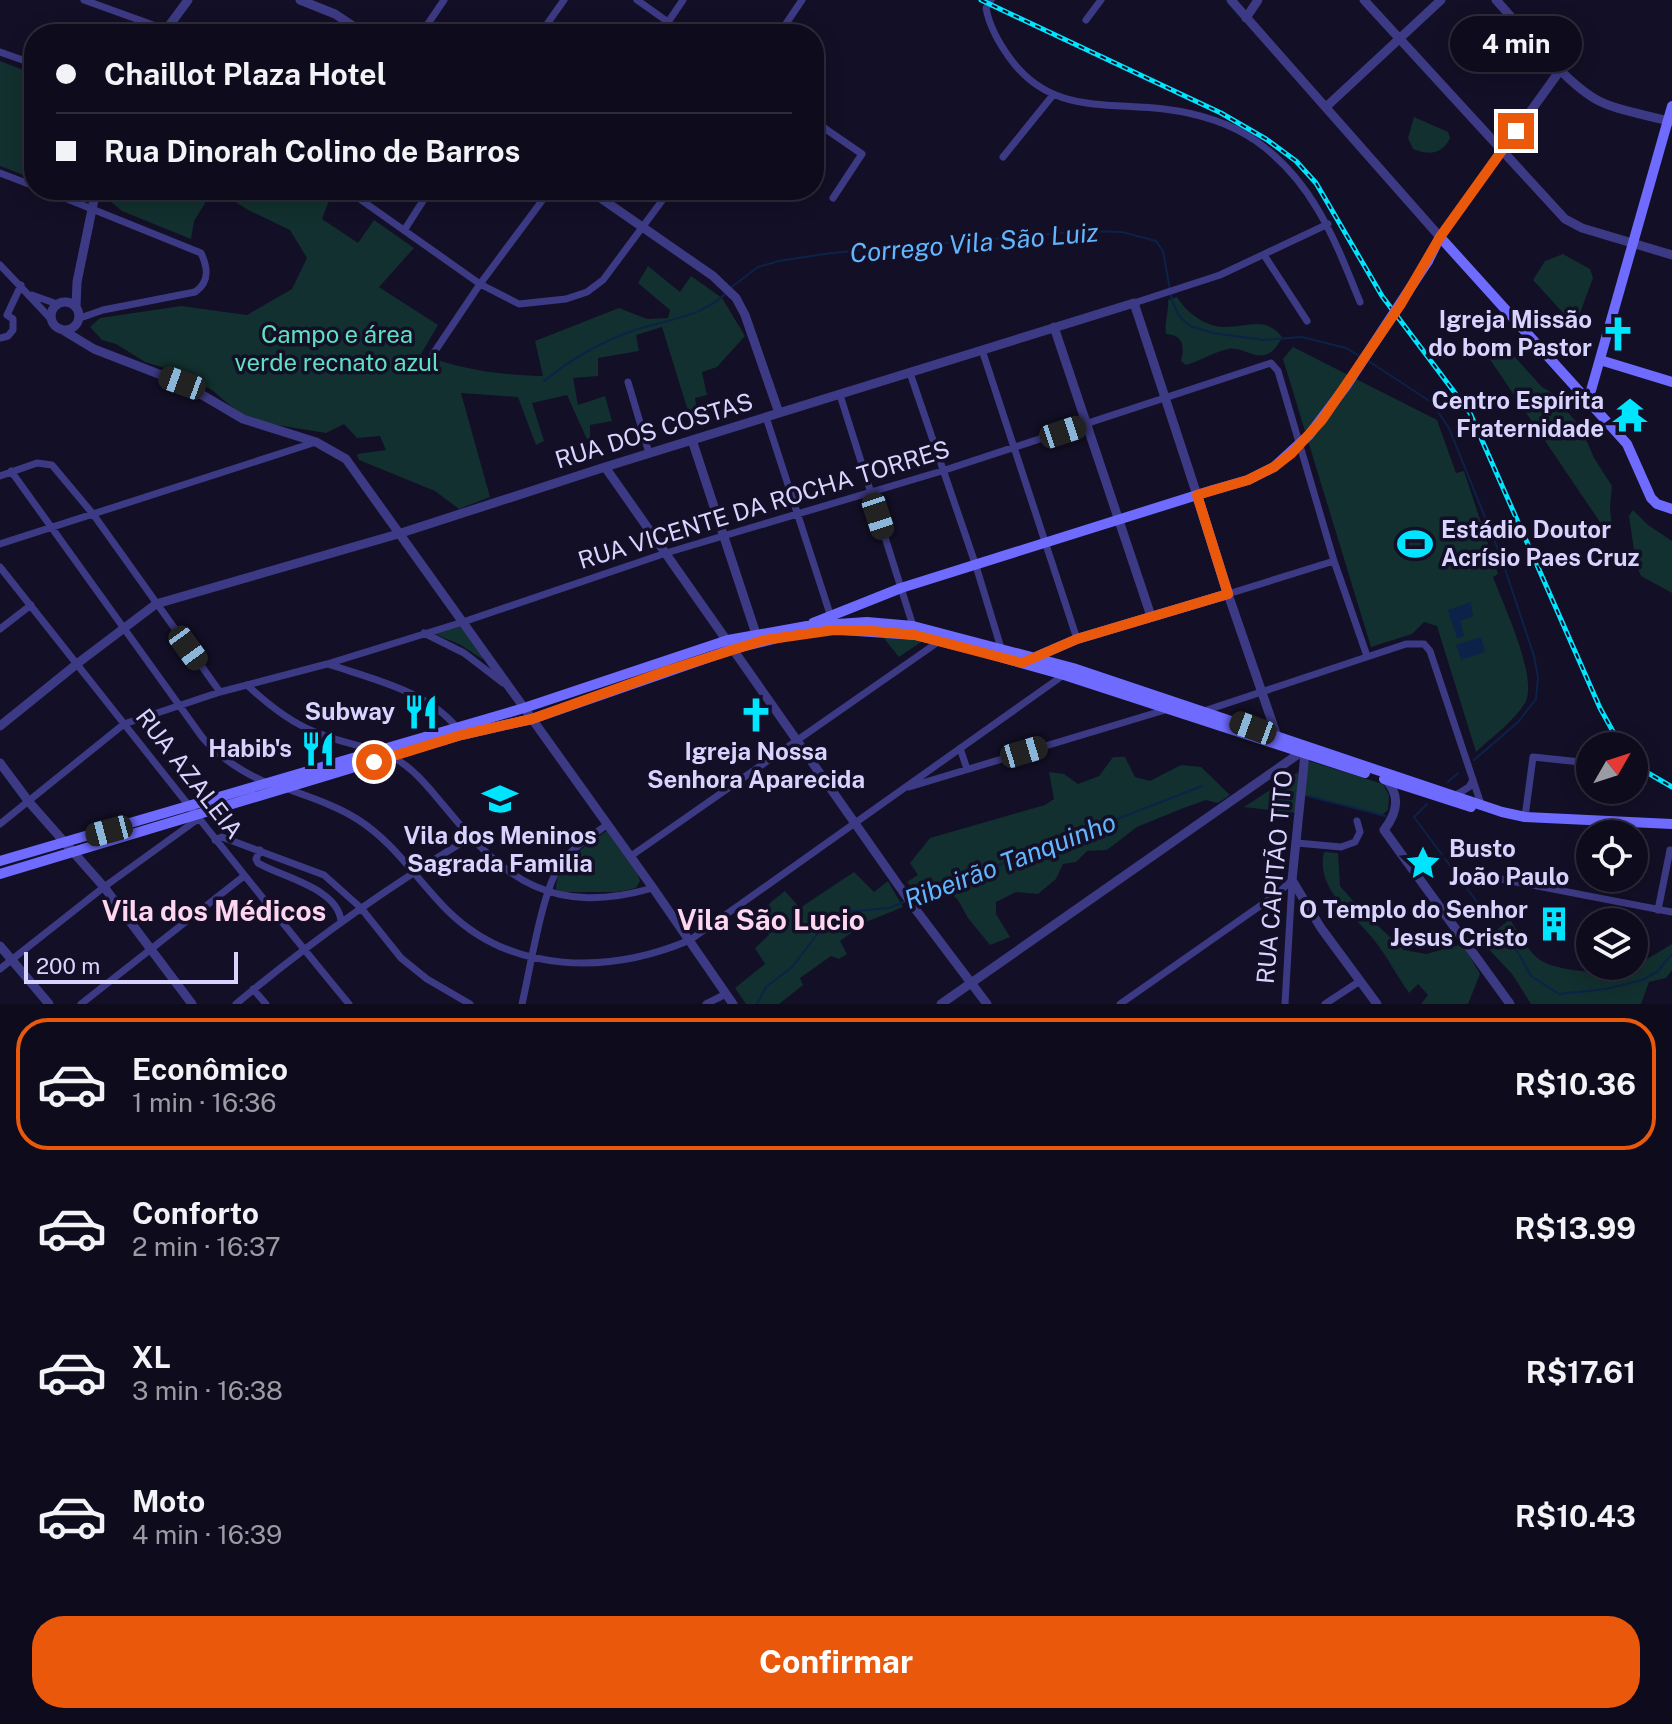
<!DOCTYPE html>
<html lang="pt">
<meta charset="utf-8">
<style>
:root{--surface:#0e0b1c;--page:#171425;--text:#f1f3f6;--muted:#9b9ba3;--line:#2e2b3b;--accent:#ea580c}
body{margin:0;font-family:"Public Sans",sans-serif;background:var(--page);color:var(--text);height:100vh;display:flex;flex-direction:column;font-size:30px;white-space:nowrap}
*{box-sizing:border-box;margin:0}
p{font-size:26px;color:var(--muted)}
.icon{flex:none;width:44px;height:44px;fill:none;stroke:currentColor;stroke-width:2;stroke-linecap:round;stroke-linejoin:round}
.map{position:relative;height:1004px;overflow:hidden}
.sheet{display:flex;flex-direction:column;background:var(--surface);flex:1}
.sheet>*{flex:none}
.guide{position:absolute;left:24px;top:24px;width:800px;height:176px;border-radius:32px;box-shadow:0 4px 20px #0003,0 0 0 2px var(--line);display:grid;align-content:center;height:176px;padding:0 32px;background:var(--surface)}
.needle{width:52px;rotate:51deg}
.buttons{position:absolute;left:1576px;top:732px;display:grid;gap:16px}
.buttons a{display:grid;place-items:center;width:72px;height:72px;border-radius:50%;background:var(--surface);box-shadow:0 4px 20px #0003,0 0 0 2px var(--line);font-size:40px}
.scale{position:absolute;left:24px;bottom:20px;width:214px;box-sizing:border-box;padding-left:8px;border:4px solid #d9d4ff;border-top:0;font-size:22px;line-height:28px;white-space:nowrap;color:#d9d4ff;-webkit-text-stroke:6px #130f26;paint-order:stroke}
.end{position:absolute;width:36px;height:36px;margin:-18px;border:10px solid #ea580c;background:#fff;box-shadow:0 0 0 4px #fff}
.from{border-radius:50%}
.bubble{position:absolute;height:56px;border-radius:28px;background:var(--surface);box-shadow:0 4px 20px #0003,0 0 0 2px var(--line);font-size:26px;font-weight:700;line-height:56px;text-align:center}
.car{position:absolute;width:24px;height:48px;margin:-24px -12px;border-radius:10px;box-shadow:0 0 6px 2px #0007;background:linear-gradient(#222 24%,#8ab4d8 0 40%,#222 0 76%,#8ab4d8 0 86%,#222 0)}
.guide b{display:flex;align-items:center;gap:28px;height:76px;font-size:30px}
.guide b+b{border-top:2px solid var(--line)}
.guide i{width:20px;height:20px;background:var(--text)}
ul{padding:14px 0 0;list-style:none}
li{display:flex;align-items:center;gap:24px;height:132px;margin:0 16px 12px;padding:0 16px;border:4px solid transparent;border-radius:32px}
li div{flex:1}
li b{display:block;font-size:30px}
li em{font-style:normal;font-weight:700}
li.current{border-color:var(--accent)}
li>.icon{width:72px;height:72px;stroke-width:1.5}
.primary-button{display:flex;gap:16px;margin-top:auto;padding:16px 32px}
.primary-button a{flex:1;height:92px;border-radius:32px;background:var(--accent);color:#fff;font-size:32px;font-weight:700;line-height:92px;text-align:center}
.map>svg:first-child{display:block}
.green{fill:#12302f}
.water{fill:#0c2248}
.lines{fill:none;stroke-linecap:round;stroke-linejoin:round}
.stream{stroke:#0c2248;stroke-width:2}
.minor{stroke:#3d3a85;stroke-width:7}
.tertiary{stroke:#3d3a85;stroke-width:9}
.secondary{stroke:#6f6bff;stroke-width:10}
.rail-casing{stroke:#00e5ff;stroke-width:5}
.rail{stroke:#130f26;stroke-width:2;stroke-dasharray:6;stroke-linecap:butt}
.secondary-bridge{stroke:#6f6bff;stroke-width:10}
.route{stroke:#ea580c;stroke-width:10}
.labels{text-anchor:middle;stroke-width:7;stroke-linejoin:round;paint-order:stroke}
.poi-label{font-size:24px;font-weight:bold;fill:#d9d4ff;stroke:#130f26;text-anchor:end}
.park-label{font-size:24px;fill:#5fe0c0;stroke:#130f26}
.street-label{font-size:24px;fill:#d9d4ff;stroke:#130f26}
.water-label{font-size:26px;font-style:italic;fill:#62b6ff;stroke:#130f26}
.quarter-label{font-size:28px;font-weight:bold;fill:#ffd6f0;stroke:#130f26}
</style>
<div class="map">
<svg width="1672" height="1004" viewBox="0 0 1672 1004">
<rect width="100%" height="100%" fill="#130f26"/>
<path class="green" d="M 0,61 L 34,74 L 34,179 L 0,166 Z
M 1414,117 L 1448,132 L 1450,138 C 1442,155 1429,155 1413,149 L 1408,138 Z
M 106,190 L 213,190 L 194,221 L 191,239 L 122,211 L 103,195 Z
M 217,190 L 333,190 L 322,219 L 358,243 L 374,220 L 414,248 L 379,287 L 438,325 L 421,354 C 462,370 500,375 543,376 L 535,341 L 619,308 L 647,319 L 668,318 L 670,310 L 638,283 L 648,266 L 680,292 L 691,276 L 722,298 L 745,336 L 717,367 L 702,372 L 707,395 L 695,398 L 697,411 L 689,414 L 662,327 L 636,335 L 639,351 L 598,358 L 598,376 L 573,378 L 578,405 L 605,396 L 612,421 L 590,425 L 590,446 L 567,395 L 532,403 L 544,441 L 536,445 L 518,397 L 461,393 L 490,497 L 459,509 L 435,491 L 359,460 L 357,454 L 386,450 L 380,436 L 357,438 L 344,424 L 326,433 L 247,420 L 212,390 L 181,373 L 145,362 L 116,344 L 102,340 L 90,327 L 100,318 L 181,306 L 247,315 L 292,289 L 307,258 L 290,230 L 248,210 Z
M 1563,254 L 1590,269 L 1593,278 L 1577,321 L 1566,316 L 1533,280 L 1545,261 Z
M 1177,297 C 1186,312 1204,326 1223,327 C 1246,328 1265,315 1282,337 C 1265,373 1246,345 1228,349 C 1214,352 1200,361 1186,365 L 1181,361 C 1185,346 1183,335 1166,334 C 1164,323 1169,311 1168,300 Z
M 1489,346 L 1504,349 L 1513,355 L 1542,387 L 1552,393 L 1581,428 L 1594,458 L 1612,486 L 1610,507 L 1612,530 L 1606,531 L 1489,358 Z
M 1293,347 L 1437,420 L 1456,473 L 1464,471 L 1498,574 L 1493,577 C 1503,604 1539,679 1525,703 C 1514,721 1492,737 1476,752 L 1437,626 L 1424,622 L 1412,634 L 1371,647 L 1283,359 Z
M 1633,510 L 1648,525 L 1672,541 L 1672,593 L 1641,576 L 1636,564 L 1629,516 Z
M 461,626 L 485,658 L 482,659 L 461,645 L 435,634 Z
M 882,636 L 924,640 L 899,657 Z
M 1113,757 L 1125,757 L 1135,777 L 1150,781 L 1181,765 L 1201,767 L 1230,795 L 1218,803 L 1206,800 L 1181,809 L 1137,827 L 1107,850 L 1087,851 L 1076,862 L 1063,864 L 1056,879 L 1038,894 L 1016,892 L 996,902 L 996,914 L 1010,937 L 990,945 L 968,918 L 958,900 L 947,890 L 922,899 L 907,882 L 918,875 L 910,863 L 930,838 L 1045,805 L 1054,799 L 1049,772 L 1064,774 L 1078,784 L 1099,776 Z
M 1309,761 L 1383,784 L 1389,795 L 1388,810 L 1382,815 L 1302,795 Z
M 1298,772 L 1297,813 L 1244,807 Z
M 608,830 L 637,871 L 640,881 L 636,888 L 617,892 L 561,892 L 556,889 C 556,861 588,845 608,830 Z
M 1324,852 L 1338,853 L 1340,886 L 1361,910 L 1404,950 L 1426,954 L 1463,944 L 1480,974 L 1468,1004 L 1421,1004 L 1428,995 L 1418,984 L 1409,993 C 1397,976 1387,956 1374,940 C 1354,914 1315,890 1324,852 Z
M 854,872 L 874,892 L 888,881 L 903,907 L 866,922 L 840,941 L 847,954 L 839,959 L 831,956 L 800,978 L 803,985 L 779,1004 L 746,1004 L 735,988 L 765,964 L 755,948 L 769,935 L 758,919 L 771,902 L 785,891 L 800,908 Z
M 1510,919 C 1518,932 1527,951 1540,960 C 1558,972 1598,971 1619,976 L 1672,944 L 1672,970 L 1666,978 L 1649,982 L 1641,1004 L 1531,1004 L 1512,974 L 1482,942 Z"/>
<path class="water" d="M 1471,602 L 1473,616 L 1460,621 L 1464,636 L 1457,638 L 1448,610 Z
M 1481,637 L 1485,652 L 1461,660 L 1456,645 Z"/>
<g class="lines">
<path class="stream" d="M 729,289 L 758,267 L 779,261 L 831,253 L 1085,231 L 1122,232 L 1156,241 L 1163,251 L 1172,301 L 1179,316 L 1190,326 L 1213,333 L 1264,340 L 1302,337 L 1346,348 L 1361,357
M 1367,360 L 1431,402 L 1449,428 L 1501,557 L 1534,656 L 1538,677 L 1536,699 L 1518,722 L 1474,760
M 544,381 C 570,360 601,342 632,331 C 664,320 700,318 725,294
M 1448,782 L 1458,773
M 1308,796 L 1385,816
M 1427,804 L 1414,817 L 1486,914
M 912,899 L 1202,786
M 1500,930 L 1519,954 L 1531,976 L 1559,994 L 1606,989 L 1642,980 L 1657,972 L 1672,954
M 757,1004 L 766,987 L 792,967 L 819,932 L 846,912 L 889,908 L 906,901"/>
<path class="minor" d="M 84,0 L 178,34
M 637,0 L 685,34
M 991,0 L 986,8 C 989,25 999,43 1009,57 C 1049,114 1104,102 1164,109 C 1196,113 1229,122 1256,141 C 1313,181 1335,240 1360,302
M 1086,20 L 1101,0
M 421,34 L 444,0
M 540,34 L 564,0
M 660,34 L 683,0
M 779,34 L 802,0
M 0,52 L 34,64
M 814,121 L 862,154 L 833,198
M 1003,157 L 1053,95
M 0,173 L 34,186
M 45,190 L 201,253 C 208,268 210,282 195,292 L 103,310 L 80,318
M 347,190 L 480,284 L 519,304 L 566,299 L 587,292 L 603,280 L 670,190
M 405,229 L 430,190
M 1264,255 L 1307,321
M 0,265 L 51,319
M 32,295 L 57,304
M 1134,303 L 1220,275 L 1328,224
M 7,315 L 21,285
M 0,338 L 8,336 L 13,330 L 13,319 L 7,315
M 982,350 L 1077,639
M 433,354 L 480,284 L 550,190
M 910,373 L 976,566 L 1001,648
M 628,382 L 649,453
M 840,395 L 914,629
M 766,417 L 830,614
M 11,471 L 202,737 C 220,758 240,771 265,782
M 0,476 L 37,463 L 52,465 L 93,514 L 220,692
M 0,544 L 316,442
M 0,567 C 116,713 230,860 349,1004
M 1228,594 L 1334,561
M 0,629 L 31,605
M 424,633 L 464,653 L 503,683
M 328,664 C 372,679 428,691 458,729
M 247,685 C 293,728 317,736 376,750
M 1204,711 L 1406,644 L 1424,644 L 1430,651 L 1481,804
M 960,748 L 967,769
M 391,756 C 414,768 429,788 445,807 C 506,882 554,916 653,888
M 909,787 L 1165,710
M 285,788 C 309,797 335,805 357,819 C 394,842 417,880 447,910 C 512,975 610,974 690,940 L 1065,674
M 1456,795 L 1469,787 L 1473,780
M 1525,817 L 1533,757 L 1590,763
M 0,824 L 124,724 L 220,692 L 327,664 L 463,622 L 666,553 L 942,471 L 1271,363 L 1278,371 L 1334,561 L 1367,656
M 215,840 L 222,837 L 324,875 L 361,908 L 401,958 L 427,979 L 470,1004
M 1297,843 L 1341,847 L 1355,842 L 1360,832 L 1357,821
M 260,850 L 256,859 L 258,863 C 281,877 339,888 341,922
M 631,856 L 941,640
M 1478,881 L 1485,876 L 1672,912
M 1658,910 L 1670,850
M 0,969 L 104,887 L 198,819
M 253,989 L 266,1004
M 81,1004 L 244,876
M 236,1004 C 310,942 388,887 471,837
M 522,1004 C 530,970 542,891 560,865 C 571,848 592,836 608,824
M 706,1004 L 726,994
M 1120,1004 L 1277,894 L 1292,880
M 1285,1004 L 1292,882
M 1325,1004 L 1360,981"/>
<path class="tertiary" d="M 300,0 L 335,14 L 365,34
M 1231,0 L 1440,237 L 1561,69
M 1364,0 L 1565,219 L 1582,228 L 1672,255
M 1496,0 C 1521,27 1568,86 1599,101 C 1621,112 1649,115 1672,122
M 1246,18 L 1258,0
M 163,34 L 188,0
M 1326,107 L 1441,0
M 589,190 L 713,276 L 736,298 L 745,315 L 779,413
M51 316a14 14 0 1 1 28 0a14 14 0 1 1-28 0Z
M 76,307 L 77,282 L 96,190
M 1054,327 L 1151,616
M 61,329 L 94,349 L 182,383 L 243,419 L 316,442 L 346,459 L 653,888 L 733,1004
M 692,440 L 756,634
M 605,467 L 913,906 L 987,1004
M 1228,594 L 1279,742
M 0,726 L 78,663 L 156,604 L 398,534 L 605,467 L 1134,303 L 1197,495
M 1303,747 L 1305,754 L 1292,880 L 1321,928 L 1377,1004
M 0,763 L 29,802 L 104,887 L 192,1004
M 1386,780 C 1401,796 1397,813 1384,830 L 1510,1004
M 0,946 L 49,1004
M 941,1004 L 1297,755 L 1299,747"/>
<path class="secondary" d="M 1428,261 L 1440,237 L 1627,444 L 1651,498 L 1657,504 L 1672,509
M 1600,360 L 1672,382
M 1588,401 L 1672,106
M 813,623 L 901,588 L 1213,490
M 842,630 L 915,635 L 979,651 L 1064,675 L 1365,773
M 1033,658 L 1077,639 L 1228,594 L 1197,495
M 1384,779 L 1471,807
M 0,861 L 524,708 L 728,640 L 807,626 L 867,622 L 913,626 L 1073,668 L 1502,812 L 1525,817 L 1672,824
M 0,874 L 461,735 L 532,719 L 733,649 L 790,635"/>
<g class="rail-casing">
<path id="rail" d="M 981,0 L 1221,113 L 1266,139 L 1296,161 L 1316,183 L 1382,296 L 1470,413 L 1600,708 L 1621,746
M 1634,761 L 1648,773 L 1672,787"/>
</g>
<use href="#rail" class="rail"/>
<path class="secondary-bridge" d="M 1213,490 L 1248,480 L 1274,467 L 1309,435 L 1346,386 L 1428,261"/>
</g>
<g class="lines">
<path class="route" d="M 374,762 L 461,735 L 532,719 L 666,671 L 764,640 L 834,630 L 873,631 L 915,635 L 1022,663 L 1077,639 L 1228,594 L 1197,495 L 1248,480 L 1274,467 L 1292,453 L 1322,420 L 1401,304 L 1440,237 L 1516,131"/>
</g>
<defs>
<g id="church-bare" transform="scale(2.76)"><path d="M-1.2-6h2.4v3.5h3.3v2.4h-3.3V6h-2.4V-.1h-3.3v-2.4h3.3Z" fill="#00e5ff" stroke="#130f26" stroke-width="2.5" paint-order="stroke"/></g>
<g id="temple-bare" transform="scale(2.76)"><path d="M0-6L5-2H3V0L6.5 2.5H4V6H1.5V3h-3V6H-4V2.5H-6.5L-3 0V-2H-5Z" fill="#00e5ff" stroke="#130f26" stroke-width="2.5" paint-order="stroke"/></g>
<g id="stadium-bare" transform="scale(2.76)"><path d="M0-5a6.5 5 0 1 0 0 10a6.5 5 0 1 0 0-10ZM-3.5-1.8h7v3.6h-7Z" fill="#00e5ff" stroke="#130f26" stroke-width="2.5" paint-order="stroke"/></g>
<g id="restaurant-bare" transform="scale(2.76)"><path d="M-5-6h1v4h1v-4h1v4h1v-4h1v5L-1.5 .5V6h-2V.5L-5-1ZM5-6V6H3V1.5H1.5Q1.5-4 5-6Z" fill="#00e5ff" stroke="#130f26" stroke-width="2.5" paint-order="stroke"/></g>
<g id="school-bare" transform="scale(2.76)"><path d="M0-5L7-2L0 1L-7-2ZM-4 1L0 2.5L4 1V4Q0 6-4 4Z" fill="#00e5ff" stroke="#130f26" stroke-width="2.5" paint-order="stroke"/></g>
<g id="sight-bare" transform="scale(2.76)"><path d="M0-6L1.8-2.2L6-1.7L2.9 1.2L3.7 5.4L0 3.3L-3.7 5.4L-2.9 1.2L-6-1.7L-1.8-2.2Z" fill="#00e5ff" stroke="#130f26" stroke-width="2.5" paint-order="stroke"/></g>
<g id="building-bare" transform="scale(2.76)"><path d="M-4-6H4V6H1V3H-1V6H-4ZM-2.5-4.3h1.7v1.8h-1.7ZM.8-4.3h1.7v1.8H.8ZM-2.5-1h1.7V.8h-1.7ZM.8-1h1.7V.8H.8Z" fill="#00e5ff" stroke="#130f26" stroke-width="2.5" paint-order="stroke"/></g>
</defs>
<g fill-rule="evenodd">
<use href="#church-bare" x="1618" y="334"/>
<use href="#temple-bare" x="1630" y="415"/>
<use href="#stadium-bare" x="1415" y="544"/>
<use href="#restaurant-bare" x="421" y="712"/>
<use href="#church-bare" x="756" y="715"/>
<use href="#restaurant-bare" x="318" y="749"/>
<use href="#school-bare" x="500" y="799"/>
<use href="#sight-bare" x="1423" y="863"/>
<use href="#building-bare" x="1554" y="924"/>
</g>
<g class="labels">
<g class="poi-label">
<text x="1592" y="328">Igreja Missão<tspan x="1592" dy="28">do bom Pastor</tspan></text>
<text x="1604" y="409">Centro Espírita<tspan x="1604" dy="28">Fraternidade</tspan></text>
<text x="1441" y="538" text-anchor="start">Estádio Doutor<tspan x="1441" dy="28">Acrísio Paes Cruz</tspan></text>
<text x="395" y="720">Subway</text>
<text x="292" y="757">Habib's</text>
<text x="756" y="760" text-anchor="middle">Igreja Nossa<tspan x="756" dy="28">Senhora Aparecida</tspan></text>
<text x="500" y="844" text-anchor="middle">Vila dos Meninos<tspan x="500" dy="28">Sagrada Familia</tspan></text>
<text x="1449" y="857" text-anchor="start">Busto<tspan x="1449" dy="28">João Paulo</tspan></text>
<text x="1528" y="918">O Templo do Senhor<tspan x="1528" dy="28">Jesus Cristo</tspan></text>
</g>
<g class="park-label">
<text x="337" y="343">Campo e área<tspan x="337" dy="28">verde recnato azul</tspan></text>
</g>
<g class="street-label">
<text transform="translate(654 431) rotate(-17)" y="8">RUA DOS COSTAS</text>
<text transform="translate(764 505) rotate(-17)" y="8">RUA VICENTE DA ROCHA TORRES</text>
<text transform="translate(189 774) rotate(52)" y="8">RUA AZALEIA</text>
<text transform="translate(1275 877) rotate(-85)" y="8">RUA CAPITÃO TITO</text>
</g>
<g class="water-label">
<text transform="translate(974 243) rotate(-5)" y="9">Corrego Vila São Luiz</text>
<text transform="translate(1010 861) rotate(-21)" y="9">Ribeirão Tanquinho</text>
</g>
<g class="quarter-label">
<text x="214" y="921">Vila dos Médicos</text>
<text x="771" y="930">Vila São Lucio</text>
</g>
</g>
</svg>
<div class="buttons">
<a><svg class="needle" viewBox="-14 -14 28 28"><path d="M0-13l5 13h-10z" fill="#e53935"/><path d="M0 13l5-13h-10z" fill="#9b9ba3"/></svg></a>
<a><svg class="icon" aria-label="locate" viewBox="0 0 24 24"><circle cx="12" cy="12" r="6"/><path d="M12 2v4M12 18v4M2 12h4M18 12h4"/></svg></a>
<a><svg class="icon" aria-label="layers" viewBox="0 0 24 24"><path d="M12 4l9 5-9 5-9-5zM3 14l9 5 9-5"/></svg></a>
</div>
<div class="scale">200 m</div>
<i class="end from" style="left:374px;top:762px"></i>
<i class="end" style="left:1516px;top:131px"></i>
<div class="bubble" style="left:1450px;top:16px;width:132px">4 min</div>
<i class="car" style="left:182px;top:383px;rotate:290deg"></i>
<i class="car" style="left:1063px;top:432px;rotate:72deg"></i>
<i class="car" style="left:878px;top:516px;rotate:162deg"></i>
<i class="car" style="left:188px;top:648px;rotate:144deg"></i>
<i class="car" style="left:1253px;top:728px;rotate:290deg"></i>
<i class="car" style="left:1024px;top:752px;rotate:73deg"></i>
<i class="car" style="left:109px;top:831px;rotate:255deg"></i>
<div class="guide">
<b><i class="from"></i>Chaillot Plaza Hotel</b>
<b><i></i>Rua Dinorah Colino de Barros</b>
</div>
</div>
<section class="sheet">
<ul>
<li class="current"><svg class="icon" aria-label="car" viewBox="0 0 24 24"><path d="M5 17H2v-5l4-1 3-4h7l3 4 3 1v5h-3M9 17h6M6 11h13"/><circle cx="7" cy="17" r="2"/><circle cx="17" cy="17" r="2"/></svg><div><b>Econômico</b><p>1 min · 16:36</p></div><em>R$10.36</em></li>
<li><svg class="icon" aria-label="car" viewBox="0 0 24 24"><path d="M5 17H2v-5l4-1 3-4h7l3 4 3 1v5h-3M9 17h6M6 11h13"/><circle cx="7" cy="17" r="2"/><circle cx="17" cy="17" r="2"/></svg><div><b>Conforto</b><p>2 min · 16:37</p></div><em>R$13.99</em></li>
<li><svg class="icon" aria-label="car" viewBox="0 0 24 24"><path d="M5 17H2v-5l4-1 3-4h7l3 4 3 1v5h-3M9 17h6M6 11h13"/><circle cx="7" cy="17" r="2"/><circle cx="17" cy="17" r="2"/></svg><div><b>XL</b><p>3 min · 16:38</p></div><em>R$17.61</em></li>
<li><svg class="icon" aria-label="car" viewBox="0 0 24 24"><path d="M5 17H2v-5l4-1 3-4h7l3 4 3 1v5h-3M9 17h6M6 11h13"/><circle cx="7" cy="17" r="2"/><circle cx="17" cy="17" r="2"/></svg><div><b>Moto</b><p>4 min · 16:39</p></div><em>R$10.43</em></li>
</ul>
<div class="primary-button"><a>Confirmar</a></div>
</section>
